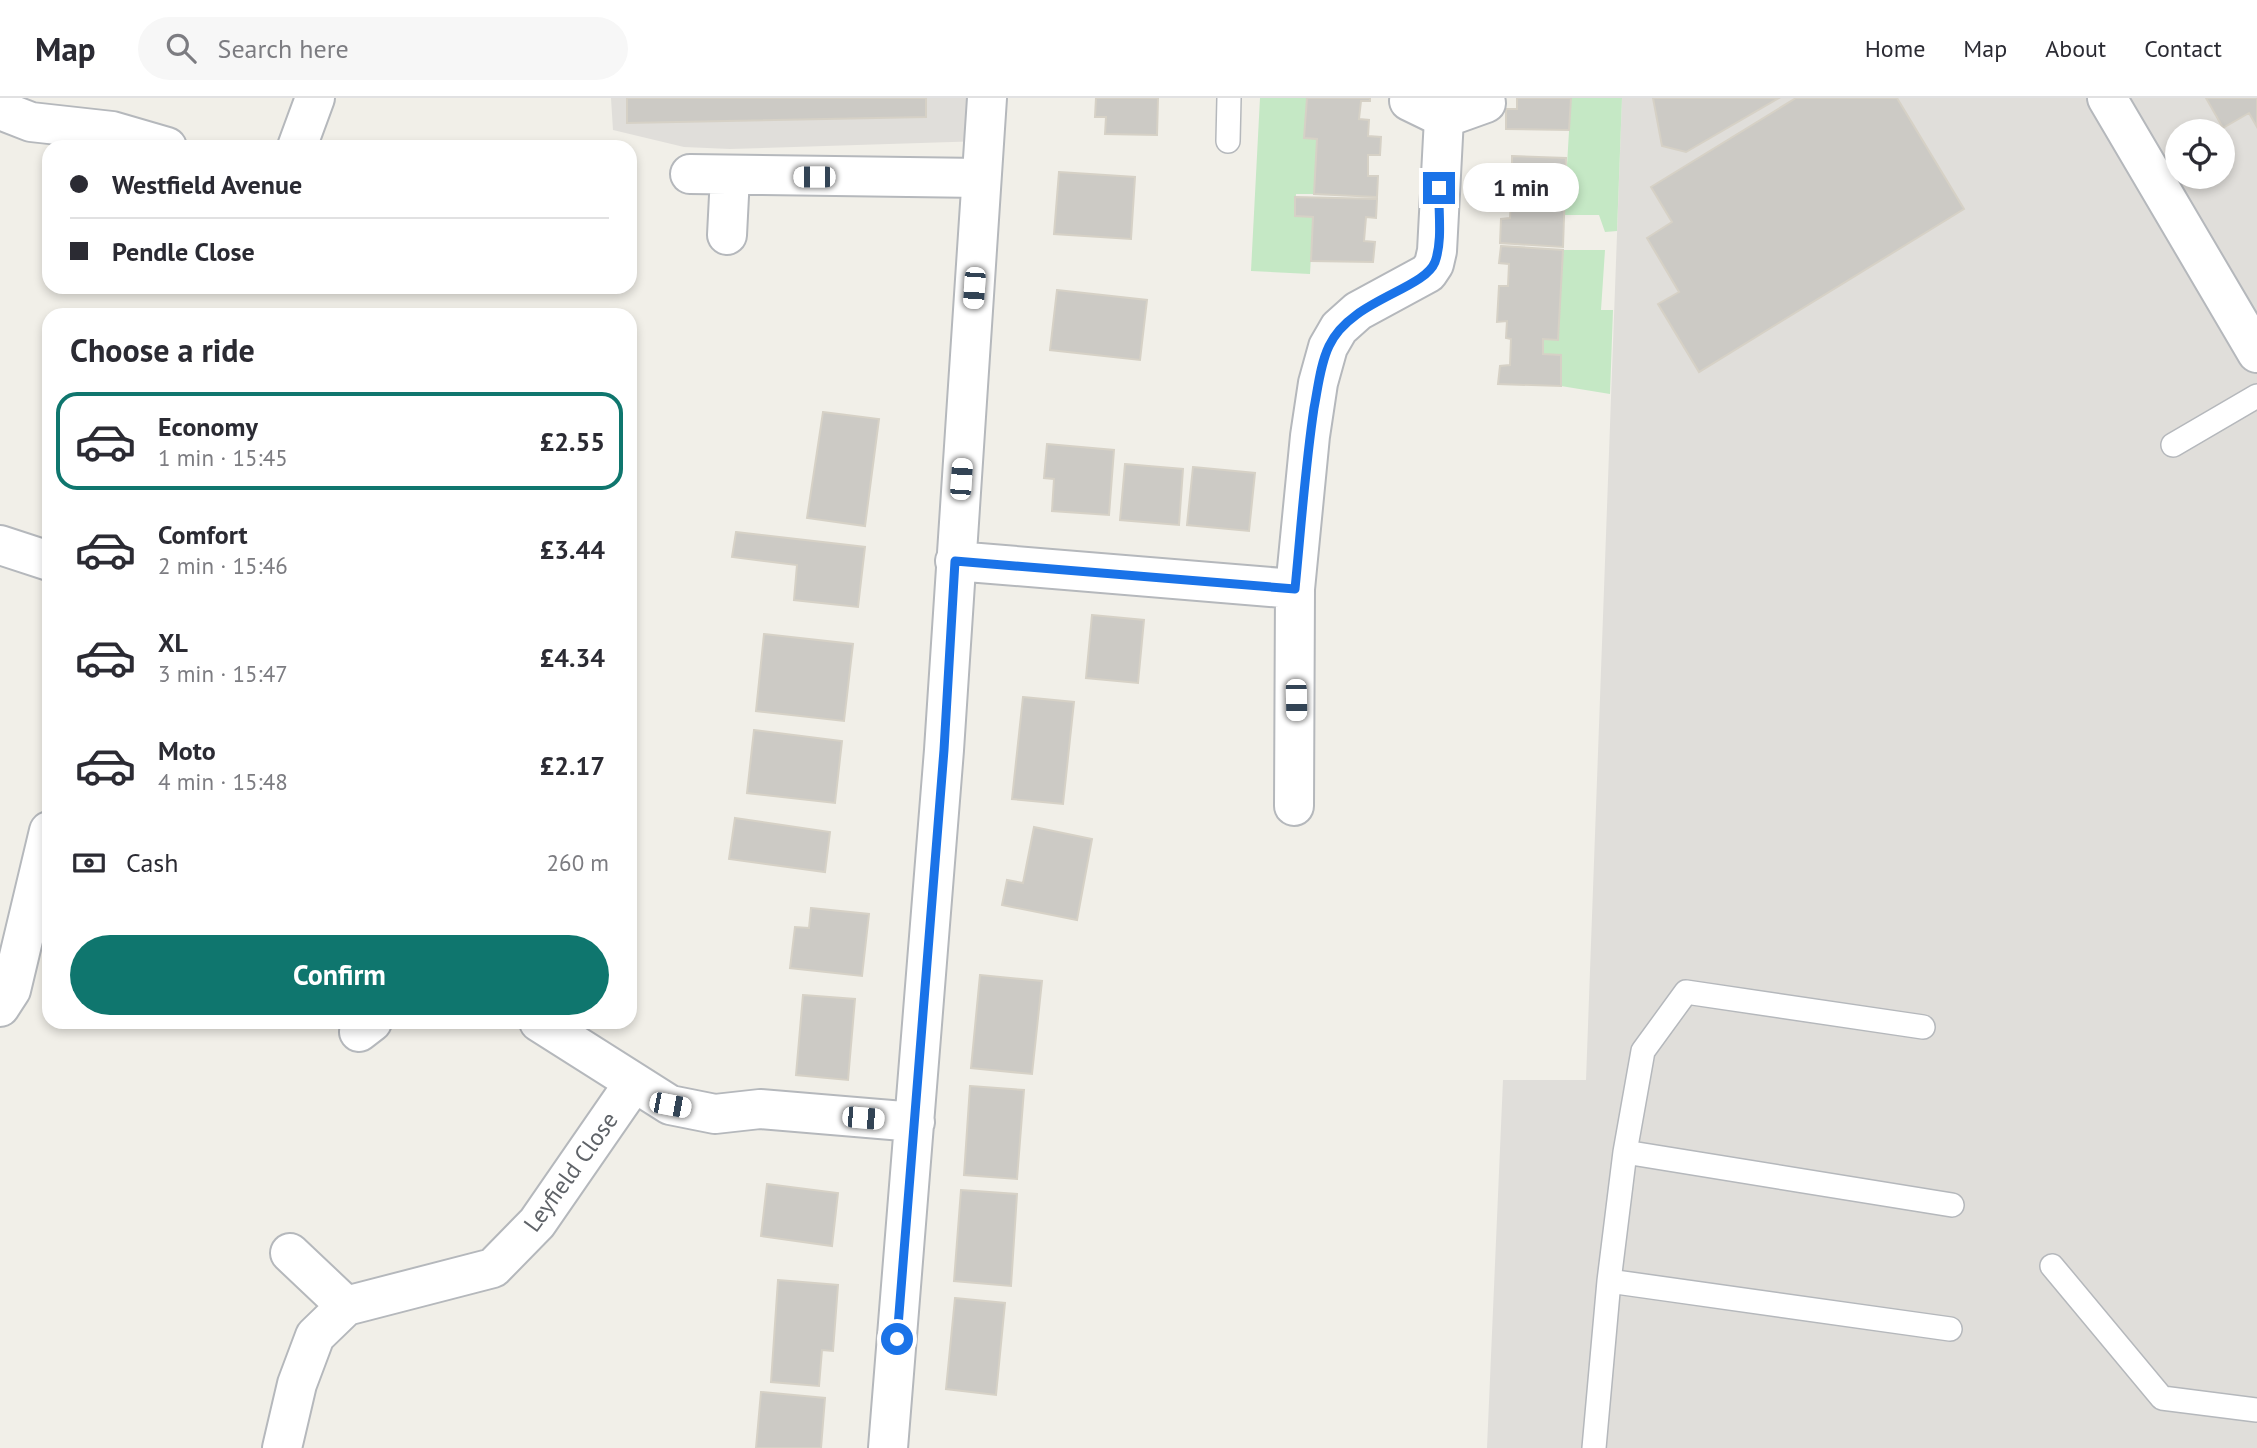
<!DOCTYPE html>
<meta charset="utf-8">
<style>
:root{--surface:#fff;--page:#f7f7f7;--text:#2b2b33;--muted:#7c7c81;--line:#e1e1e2;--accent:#0f766e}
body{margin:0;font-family:"PT Sans",sans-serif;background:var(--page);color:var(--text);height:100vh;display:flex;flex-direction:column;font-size:26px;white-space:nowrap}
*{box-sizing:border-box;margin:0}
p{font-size:23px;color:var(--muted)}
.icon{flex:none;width:38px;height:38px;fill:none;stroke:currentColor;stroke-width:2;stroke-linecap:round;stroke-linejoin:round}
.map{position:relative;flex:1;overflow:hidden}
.sheet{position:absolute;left:42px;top:210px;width:595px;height:721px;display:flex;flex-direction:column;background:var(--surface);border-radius:21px;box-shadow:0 4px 10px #0003}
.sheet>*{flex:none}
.banner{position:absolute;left:42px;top:42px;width:595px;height:154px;border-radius:21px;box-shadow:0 4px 10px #0003;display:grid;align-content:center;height:154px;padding:0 28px;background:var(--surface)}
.tools{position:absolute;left:2165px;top:21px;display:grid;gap:14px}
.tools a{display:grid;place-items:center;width:70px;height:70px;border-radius:50%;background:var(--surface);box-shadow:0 4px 10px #0003;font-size:35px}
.end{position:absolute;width:32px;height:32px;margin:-16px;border:9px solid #1a73e8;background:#fff;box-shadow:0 0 0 4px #fff}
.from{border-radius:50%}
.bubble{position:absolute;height:49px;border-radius:24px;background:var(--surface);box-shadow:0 4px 10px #0003;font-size:23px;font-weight:600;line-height:49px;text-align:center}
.car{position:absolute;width:21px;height:42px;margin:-21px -10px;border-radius:9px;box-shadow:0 0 5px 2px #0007;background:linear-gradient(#fff 24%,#345 0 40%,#fff 0 76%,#345 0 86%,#fff 0)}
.banner b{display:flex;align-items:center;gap:24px;height:66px;font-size:26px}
.banner b+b{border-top:2px solid var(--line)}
.banner i{width:18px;height:18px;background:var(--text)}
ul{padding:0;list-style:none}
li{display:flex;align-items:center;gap:21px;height:98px;margin:0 14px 10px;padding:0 14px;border:4px solid transparent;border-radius:21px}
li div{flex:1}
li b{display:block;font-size:26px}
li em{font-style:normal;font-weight:600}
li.current{border-color:var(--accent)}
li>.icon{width:63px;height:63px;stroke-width:1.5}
h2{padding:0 28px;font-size:32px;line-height:84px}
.pay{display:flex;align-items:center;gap:18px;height:77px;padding:0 28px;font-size:26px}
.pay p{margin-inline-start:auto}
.primary-button{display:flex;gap:14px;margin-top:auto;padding:14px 28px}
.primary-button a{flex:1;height:80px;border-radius:42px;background:var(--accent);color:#fff;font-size:28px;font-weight:600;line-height:80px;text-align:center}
header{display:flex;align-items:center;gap:42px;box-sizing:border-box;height:98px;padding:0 35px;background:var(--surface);border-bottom:2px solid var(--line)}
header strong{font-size:33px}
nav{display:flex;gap:38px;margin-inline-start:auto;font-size:24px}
.search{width:490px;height:63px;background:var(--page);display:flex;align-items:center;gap:18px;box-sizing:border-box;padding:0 24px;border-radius:38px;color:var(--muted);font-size:26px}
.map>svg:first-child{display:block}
.industrial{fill:#e0deda;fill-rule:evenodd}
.green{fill:#c5e8c5}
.building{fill:#cccac5;stroke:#d6d1c6;stroke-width:2}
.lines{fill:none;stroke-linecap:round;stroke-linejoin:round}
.service-casing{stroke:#b5b8bc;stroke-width:26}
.minor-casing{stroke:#b5b8bc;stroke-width:42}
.service{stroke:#fff;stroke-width:23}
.minor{stroke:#fff;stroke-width:38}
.route{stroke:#1a73e8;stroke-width:9}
.labels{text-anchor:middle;stroke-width:6;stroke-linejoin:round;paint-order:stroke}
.street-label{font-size:24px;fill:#5f6368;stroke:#fff}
</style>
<header>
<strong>Map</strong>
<div class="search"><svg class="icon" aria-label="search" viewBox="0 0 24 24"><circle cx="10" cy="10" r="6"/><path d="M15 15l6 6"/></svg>Search here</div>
<nav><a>Home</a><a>Map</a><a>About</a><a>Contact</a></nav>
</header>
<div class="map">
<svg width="2257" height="1350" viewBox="0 0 2257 1350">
<rect width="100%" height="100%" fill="#f1efe8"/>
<path class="industrial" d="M 611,0 L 987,0 L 984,43 L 730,51 L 684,49 L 613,32 Z
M 1622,0 L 2257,0 L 2257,1350 L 1487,1350 L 1503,982 L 1586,982 ZM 2177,33 L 2222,33 L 2222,79 L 2177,79 Z"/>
<path class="green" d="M 1260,0 L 1307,0 L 1304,39 L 1317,41 L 1314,96 L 1296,96 L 1295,117 L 1313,119 L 1310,176 L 1251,173 Z
M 1571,0 L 1622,0 L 1617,133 L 1605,134 L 1599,117 L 1564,117 Z
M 1563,152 L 1605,152 L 1601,212 L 1613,212 L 1610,296 L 1561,288 L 1561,257 L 1543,256 L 1543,241 L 1558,241 Z"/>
<path class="building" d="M 627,0 L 926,0 L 926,19 L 627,25 Z
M 1096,0 L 1158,0 L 1157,37 L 1105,36 L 1106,19 L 1095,19 Z
M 1307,0 L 1370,0 L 1370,3 L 1361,3 L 1359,21 L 1369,22 L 1368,38 L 1381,39 L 1380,57 L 1368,57 L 1368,78 L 1378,78 L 1377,99 L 1314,96 L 1317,41 L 1304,40 Z
M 1517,0 L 1571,0 L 1569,32 L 1506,31 L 1506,11 L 1517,11 Z
M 1653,0 L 1779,0 L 1686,54 L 1662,48 Z
M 1796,0 L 1897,0 L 1964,111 L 1699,274 L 1658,206 L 1679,194 L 1647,140 L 1672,124 L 1651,89 Z
M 2206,0 L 2257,0 L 2257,29 L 2249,15 L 2223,30 Z
M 1512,58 L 1566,60 L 1563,149 L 1500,145 L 1501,121 L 1510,120 L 1511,103 L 1503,103 L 1504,73 L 1512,72 Z
M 1059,74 L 1135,79 L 1131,141 L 1054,136 Z
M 1295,99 L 1377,101 L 1376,120 L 1366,119 L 1364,143 L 1375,144 L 1373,164 L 1311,163 L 1313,119 L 1295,118 Z
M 1501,148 L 1563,152 L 1558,242 L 1543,241 L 1543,256 L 1561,257 L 1561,288 L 1498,286 L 1500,268 L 1510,267 L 1511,241 L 1506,240 L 1507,223 L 1497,224 L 1499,188 L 1508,188 L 1509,166 L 1499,165 Z
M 1057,192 L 1147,202 L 1140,262 L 1050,252 Z
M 823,314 L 879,321 L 865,428 L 807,420 Z
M 1047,346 L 1114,352 L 1109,417 L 1052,413 L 1054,381 L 1044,380 Z
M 1125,366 L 1183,371 L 1179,427 L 1120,422 Z
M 1193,369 L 1255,375 L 1249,433 L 1187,427 Z
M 736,434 L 865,449 L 858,509 L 794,502 L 797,467 L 732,459 Z
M 1092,517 L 1144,522 L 1138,585 L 1086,580 Z
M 764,536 L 853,546 L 844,623 L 756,613 Z
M 1023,599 L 1074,604 L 1063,706 L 1012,701 Z
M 754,632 L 842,643 L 835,705 L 747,695 Z
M 735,720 L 830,734 L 825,774 L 729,761 Z
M 1034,729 L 1092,741 L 1077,822 L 1002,807 L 1007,782 L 1023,785 Z
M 811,810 L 869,816 L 862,878 L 790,870 L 795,829 L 809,830 Z
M 980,877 L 1042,883 L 1032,976 L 971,970 Z
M 803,897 L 855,901 L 848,982 L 796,977 Z
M 970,988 L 1024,992 L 1017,1081 L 964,1077 Z
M 767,1086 L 838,1095 L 832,1148 L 761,1138 Z
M 961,1092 L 1017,1096 L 1011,1188 L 954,1183 Z
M 778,1182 L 838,1187 L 833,1253 L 822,1252 L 819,1288 L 771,1284 Z
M 955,1200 L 1005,1205 L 996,1297 L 946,1291 Z
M 761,1294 L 825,1300 L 821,1350 L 756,1350 Z"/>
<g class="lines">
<g class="service-casing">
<path id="service" d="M 1228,43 L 1229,0
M 2173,347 L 2257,298
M 1625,1054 L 1952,1107
M 2052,1168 L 2162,1300 L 2257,1312
M 1609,1183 L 1950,1231
M 1594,1350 L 1609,1183 L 1625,1054 L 1643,953 L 1686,894 L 1923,929"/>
</g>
<g class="minor-casing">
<path id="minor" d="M 2107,0 L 2257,255
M 0,12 L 31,24 L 112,33 L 167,49
M 1444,20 L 1486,5
M 297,49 L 315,0
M 690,76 L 981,80
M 727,137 L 730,78
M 0,447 L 49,463
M 955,463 L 1295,491
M 1294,708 L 1295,491 L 1310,338 L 1318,285 L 1328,249 L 1339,230 L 1358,213 L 1428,175 L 1434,166 L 1437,153 L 1444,20 L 1409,3
M 0,909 L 11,892 L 49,733
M 539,924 L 670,1007 L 715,1016 L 760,1011 L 915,1024
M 359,934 L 372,924
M 290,1155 L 346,1208
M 282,1350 L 297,1286 L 315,1238 L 346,1208 L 493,1170 L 537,1125 L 633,986
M 888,1350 L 944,652 L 987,0"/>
</g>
<use href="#service" class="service"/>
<use href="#minor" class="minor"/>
</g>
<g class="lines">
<path class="route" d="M 897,1241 L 944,652 L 955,463 L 1295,491 C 1301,430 1305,370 1314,310 C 1318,290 1320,267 1329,248 C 1350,202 1424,192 1435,164 C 1443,142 1438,113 1439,90"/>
</g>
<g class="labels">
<g class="street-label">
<text transform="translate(571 1074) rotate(-54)" y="8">Leyfield Close</text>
</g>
</g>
</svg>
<div class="tools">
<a><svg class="icon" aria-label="locate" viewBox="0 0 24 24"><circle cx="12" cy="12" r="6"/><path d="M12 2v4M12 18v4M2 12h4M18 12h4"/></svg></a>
</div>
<i class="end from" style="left:897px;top:1241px"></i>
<i class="end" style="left:1439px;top:90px"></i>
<div class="bubble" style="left:1463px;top:65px;width:116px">1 min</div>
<i class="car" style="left:814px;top:79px;rotate:270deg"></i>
<i class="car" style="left:974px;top:190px;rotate:184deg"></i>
<i class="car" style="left:961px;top:381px;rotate:4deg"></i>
<i class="car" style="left:1296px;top:602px;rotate:179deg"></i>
<i class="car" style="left:670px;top:1007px;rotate:101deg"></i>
<i class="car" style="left:863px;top:1020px;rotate:95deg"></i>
<div class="banner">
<b><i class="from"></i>Westfield Avenue</b>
<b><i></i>Pendle Close</b>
</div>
<section class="sheet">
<h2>Choose a ride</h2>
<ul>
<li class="current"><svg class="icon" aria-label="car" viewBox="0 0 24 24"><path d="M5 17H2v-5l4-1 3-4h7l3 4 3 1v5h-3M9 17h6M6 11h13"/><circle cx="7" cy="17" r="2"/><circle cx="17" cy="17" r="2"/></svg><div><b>Economy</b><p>1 min · 15:45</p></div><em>£2.55</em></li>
<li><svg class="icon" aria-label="car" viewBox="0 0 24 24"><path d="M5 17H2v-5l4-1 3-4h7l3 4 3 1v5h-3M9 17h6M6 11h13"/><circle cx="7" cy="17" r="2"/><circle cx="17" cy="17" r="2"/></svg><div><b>Comfort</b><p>2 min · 15:46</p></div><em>£3.44</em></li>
<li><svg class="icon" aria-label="car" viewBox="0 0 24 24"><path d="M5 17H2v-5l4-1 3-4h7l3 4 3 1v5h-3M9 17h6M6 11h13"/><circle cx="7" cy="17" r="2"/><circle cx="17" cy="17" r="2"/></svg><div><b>XL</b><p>3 min · 15:47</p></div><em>£4.34</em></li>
<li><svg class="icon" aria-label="car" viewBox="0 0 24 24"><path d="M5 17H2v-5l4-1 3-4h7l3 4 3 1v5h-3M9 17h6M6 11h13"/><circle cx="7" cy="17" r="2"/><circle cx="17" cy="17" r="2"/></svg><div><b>Moto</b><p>4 min · 15:48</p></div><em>£2.17</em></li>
</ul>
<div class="pay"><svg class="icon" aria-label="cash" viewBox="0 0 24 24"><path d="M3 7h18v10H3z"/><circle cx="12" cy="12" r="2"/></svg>Cash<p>260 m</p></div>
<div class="primary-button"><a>Confirm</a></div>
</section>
</div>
